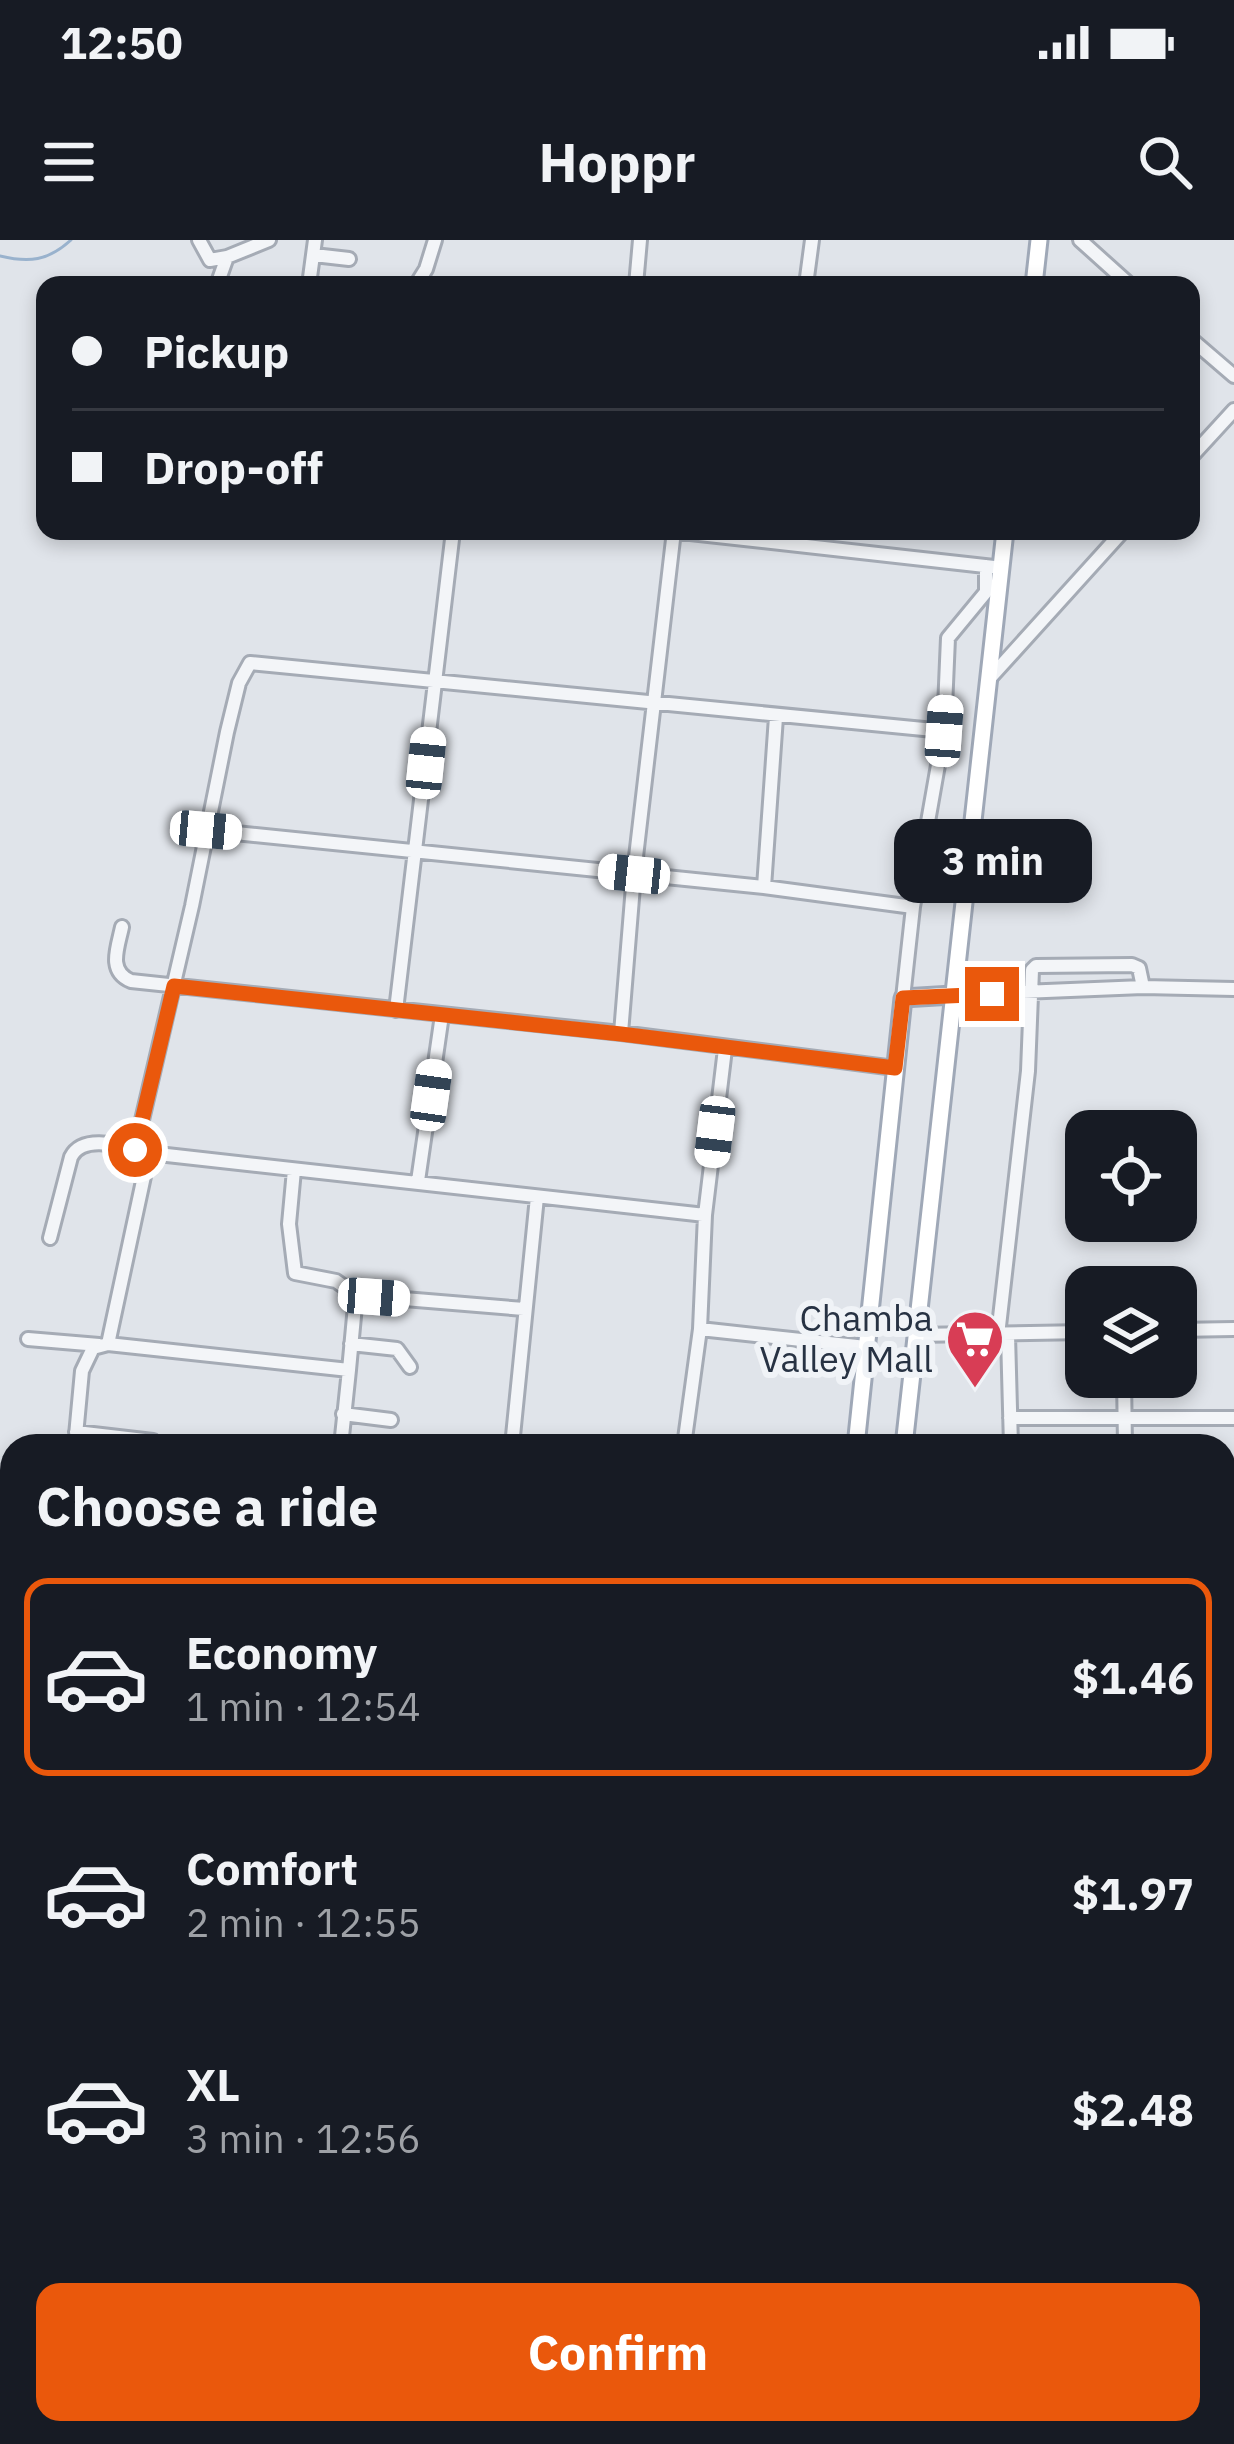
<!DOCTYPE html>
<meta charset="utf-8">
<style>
:root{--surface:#171b24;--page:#20242c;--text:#f1f3f6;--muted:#9ea1a6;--line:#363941;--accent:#ea580c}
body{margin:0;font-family:"IBM Plex Sans",sans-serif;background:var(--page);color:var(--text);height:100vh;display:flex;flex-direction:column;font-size:45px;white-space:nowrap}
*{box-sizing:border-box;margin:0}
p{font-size:39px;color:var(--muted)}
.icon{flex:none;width:66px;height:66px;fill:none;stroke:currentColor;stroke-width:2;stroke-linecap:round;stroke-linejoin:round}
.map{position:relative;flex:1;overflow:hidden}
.sheet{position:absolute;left:0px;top:1194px;width:1236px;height:1011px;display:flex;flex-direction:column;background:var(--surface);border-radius:36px 36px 0 0;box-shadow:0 6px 18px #0003}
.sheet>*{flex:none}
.top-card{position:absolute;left:36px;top:36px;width:1164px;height:264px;border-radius:24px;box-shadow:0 6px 18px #0003;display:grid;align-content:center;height:264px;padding:0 36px;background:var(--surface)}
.buttons{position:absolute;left:1065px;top:870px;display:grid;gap:24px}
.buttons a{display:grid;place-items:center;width:132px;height:132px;border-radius:24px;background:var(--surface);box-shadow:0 6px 18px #0003;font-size:60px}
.end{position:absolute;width:54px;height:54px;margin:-27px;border:15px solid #ea580c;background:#fff;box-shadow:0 0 0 6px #fff}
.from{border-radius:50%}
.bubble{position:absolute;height:84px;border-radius:24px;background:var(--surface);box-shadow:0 6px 18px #0003;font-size:39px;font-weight:800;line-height:84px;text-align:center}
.car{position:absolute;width:36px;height:72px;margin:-36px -18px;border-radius:15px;box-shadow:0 0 9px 3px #0007;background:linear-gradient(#fff 24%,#345 0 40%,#fff 0 76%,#345 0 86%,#fff 0)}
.top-card b{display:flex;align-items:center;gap:42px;height:114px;font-size:45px}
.top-card b+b{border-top:3px solid var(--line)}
.top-card i{width:30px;height:30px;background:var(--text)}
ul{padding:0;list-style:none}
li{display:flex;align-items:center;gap:36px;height:198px;margin:0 24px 18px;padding:0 12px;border:6px solid transparent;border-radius:24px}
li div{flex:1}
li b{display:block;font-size:45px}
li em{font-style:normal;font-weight:800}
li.on{border-color:var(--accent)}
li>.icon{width:108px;height:108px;stroke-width:1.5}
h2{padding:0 36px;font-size:54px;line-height:144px}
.cta{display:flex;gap:24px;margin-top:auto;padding:24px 36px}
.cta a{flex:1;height:138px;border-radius:24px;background:var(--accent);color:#fff;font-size:48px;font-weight:800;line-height:138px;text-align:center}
.status{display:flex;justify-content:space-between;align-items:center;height:84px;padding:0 60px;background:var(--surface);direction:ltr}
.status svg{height:33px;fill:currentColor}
header{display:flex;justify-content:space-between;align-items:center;height:156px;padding:0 36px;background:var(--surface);font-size:54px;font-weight:800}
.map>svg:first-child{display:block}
.water{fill:#99b2cd}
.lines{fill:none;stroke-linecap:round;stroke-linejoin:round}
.stream{stroke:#99b2cd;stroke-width:3}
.minor-casing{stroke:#a5abb5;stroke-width:18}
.major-casing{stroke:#9fa8b7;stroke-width:21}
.minor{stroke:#f3f5f8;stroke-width:12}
.major{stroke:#fff;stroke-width:15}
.route{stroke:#ea580c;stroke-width:15}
.labels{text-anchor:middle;stroke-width:12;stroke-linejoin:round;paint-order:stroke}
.poi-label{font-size:36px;fill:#273243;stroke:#f0f3f7;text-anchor:end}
</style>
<div class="status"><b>12:50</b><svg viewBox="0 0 49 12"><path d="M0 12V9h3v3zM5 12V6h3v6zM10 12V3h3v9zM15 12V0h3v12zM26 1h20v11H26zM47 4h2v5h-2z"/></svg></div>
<header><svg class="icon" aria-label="menu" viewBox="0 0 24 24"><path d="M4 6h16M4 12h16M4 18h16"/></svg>Hoppr<svg class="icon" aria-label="search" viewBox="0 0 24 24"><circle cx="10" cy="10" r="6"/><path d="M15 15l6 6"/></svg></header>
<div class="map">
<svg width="1234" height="2204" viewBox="0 0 1234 2204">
<rect width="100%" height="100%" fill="#e0e4ea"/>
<path class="water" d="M 0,1633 L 12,1635 L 12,1958 L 0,1952 Z"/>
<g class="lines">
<path class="stream" d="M 0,16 C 29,23 48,21 71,0
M 0,2033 L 3,2029 L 12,2032
M 1224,2093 L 1234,2089
M 1224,2160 L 1234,2160
M 800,2193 L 858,2193
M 914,2193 L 985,2200 L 1003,2193"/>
<g class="minor-casing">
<path id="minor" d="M 199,0 L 210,20 L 227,17
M 1080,0 L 1130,45
M 314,15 L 349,19
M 217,45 L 227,17 L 269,0
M 309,45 L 315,0
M 416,45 L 426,29 L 435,0
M 636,45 L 640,0
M 806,45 L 812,0
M 1191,99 L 1234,136
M 1191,217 L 1234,170
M 672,291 L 994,327
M 990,438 L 1123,291
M 206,590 L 764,647 L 913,667
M 764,647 L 776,477
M 122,687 C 118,707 107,731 131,741 L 621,793 L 895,828
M 953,755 L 1143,747 L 1234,749
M 903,758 L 913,667 L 944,491 L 948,398 L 986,352 L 986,326
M 396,770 L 453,291
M 621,793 L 634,634 L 674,291
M 135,910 L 192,666 L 227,492 L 239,443 L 250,423 L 944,491
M 294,930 L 289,984 L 295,1033 L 336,1041 L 356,1055 L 524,1069
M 418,941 L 442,775
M 50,998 L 71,917 C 84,892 126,908 149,913 L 705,975
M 700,1089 L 866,1107
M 1176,1090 L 1234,1089
M 916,1095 L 1086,1092
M 998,1095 L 1028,831 L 1032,730 L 1036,726 L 1132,725 L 1139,728 L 1143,747
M 1008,1095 L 1011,1206
M 28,1099 L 99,1105
M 108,1104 L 149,913
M 351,1104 L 397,1109 L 410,1127
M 1124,1137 L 1125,1206
M 343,1174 L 391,1180
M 1010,1178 L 1234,1178
M 76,1192 L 153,1201
M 75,1206 L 82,1131 L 93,1108 L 108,1104 L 349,1130 L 356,1055
M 341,1206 L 349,1130
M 512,1206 L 537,957
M 684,1206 L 700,1089 L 705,975 L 725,809
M 1224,1255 L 1234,1254
M 1224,1331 L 1234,1331
M 1224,1416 L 1234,1416
M 1224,1622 L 1234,1622
M 1224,1832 L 1234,1831
M 1224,2075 L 1234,2070
M 1224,2117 L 1234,2121
M 315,2204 L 317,2193
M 742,2204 L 743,2193"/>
</g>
<g class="major-casing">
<path id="major" d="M 1034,45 L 1039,0
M 856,1206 L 903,758 L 953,755
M 904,1206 L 1005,291
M 0,1996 L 12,2002"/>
</g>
<use href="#minor" class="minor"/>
<use href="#major" class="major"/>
</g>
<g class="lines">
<path class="route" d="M 135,910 L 174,746 L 621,794 L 895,828 L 903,758 L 992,754"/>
</g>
<defs>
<g id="supermarket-pin" transform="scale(3)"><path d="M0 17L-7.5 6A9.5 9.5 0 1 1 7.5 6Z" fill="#d83d55" stroke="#f0f3f7"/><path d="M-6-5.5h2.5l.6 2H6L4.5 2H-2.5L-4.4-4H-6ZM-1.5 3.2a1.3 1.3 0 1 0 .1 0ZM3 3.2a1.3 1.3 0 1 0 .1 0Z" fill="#fff"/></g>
</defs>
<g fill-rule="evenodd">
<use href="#supermarket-pin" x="975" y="1099"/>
</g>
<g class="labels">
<g class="poi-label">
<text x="933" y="1091">Chamba<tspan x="933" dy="41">Valley Mall</tspan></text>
</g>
</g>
</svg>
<div class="buttons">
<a><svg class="icon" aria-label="locate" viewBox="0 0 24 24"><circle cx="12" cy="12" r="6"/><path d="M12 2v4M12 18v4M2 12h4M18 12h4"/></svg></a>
<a><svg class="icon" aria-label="layers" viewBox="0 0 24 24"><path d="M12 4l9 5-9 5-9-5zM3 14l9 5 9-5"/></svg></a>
</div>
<i class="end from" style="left:135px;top:910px"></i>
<i class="end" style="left:992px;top:754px"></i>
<div class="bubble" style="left:894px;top:579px;width:198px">3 min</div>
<i class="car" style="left:944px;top:491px;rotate:4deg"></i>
<i class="car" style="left:426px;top:523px;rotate:6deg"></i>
<i class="car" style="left:206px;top:590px;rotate:95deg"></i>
<i class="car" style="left:634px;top:634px;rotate:276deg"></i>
<i class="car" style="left:431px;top:855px;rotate:8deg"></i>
<i class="car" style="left:715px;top:892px;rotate:187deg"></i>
<i class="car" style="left:374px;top:1057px;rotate:94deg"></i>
<div class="top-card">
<b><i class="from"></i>Pickup</b>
<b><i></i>Drop-off</b>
</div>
<section class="sheet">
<h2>Choose a ride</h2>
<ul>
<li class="on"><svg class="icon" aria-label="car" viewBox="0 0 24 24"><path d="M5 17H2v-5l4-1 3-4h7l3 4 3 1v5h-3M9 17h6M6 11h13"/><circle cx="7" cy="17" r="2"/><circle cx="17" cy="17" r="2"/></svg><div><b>Economy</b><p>1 min · 12:54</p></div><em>$1.46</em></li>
<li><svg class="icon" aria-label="car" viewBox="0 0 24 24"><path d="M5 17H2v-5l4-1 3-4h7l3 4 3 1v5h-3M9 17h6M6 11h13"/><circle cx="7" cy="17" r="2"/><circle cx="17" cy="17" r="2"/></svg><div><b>Comfort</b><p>2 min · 12:55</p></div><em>$1.97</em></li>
<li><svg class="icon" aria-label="car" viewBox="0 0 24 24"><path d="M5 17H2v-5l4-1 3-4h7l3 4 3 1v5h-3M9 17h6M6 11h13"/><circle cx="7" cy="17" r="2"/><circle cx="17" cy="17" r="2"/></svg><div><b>XL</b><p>3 min · 12:56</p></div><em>$2.48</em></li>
</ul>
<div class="cta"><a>Confirm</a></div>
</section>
</div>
